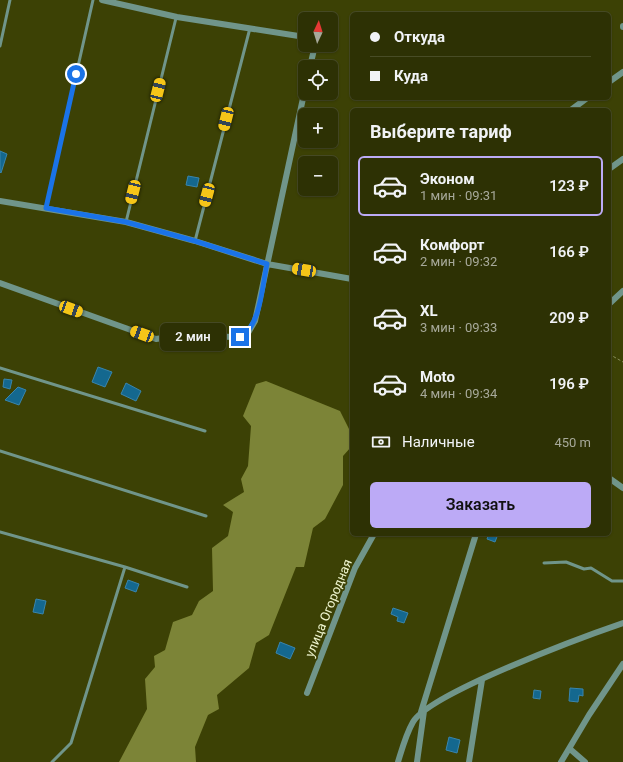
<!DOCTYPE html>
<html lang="ru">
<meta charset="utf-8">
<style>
:root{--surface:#2d3104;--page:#35390e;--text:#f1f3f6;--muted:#a7a99a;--line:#484c26;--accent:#bcaaf6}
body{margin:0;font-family:Roboto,sans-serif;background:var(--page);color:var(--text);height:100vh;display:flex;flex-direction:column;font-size:15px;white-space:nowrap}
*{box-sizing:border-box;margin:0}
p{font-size:13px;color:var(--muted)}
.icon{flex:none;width:22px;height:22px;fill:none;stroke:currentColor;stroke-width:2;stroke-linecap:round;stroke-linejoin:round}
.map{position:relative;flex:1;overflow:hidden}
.panel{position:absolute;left:350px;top:108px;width:261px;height:428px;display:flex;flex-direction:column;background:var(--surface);border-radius:6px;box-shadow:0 1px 3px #0004,0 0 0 1px var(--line)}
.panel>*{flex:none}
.top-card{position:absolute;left:350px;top:12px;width:261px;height:88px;border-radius:6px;box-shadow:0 1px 3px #0004,0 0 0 1px var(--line);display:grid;align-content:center;height:88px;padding:0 20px;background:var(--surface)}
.needle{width:26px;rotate:4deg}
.fabs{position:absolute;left:298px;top:12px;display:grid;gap:8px}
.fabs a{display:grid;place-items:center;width:40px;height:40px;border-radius:6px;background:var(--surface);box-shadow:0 1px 3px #0004,0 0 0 1px var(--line);font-size:20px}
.end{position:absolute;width:18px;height:18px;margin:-9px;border:5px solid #1a73e8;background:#fff;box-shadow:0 0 0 2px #fff}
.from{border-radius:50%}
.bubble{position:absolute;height:28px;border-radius:6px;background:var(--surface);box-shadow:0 1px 3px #0004,0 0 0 1px var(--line);font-size:13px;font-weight:600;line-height:28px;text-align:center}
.car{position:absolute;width:12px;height:24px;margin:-12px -6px;border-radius:5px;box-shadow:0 0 3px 1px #0007;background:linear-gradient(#f5c518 24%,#345 0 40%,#f5c518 0 76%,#345 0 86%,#f5c518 0)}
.top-card b{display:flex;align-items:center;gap:14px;height:38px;font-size:15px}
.top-card b+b{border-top:1px solid var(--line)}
.top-card i{width:10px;height:10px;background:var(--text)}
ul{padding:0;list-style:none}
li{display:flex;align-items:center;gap:12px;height:60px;margin:0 8px 6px;padding:0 12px;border:2px solid transparent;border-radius:6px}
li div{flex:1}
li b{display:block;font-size:15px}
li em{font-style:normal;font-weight:600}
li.active{border-color:var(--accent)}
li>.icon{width:36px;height:36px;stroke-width:1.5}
h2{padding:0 20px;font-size:18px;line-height:48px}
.pay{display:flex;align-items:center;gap:10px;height:44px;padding:0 20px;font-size:15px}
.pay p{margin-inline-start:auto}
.button{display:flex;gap:8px;margin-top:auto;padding:8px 20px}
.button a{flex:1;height:46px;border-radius:6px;background:var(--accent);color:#111;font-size:16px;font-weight:600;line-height:46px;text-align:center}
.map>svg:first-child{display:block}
.water{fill:#7c8437}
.building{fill:#14688f;stroke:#3985ad}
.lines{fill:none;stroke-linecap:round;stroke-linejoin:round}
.path{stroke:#888d5b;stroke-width:1;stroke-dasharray:3 2;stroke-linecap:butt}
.service{stroke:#70958a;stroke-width:3}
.minor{stroke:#70958a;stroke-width:6}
.route{stroke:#1a73e8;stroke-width:5}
.labels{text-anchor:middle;stroke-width:3.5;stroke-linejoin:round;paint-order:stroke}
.street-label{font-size:13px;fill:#f0f6d1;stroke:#3c4105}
</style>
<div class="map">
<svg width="623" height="762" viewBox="0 0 623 762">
<rect width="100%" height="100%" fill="#3c4105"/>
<path class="water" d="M 266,381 L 340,411 L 350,431 L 351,447 L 343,456 L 343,485 L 325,519 L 313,528 L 304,567 L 296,567 L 269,635 L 256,643 L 249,668 L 217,695 L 219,709 L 208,715 L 195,747 L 196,762 L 119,762 L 147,709 L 145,679 L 155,667 L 154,656 L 165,650 L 173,622 L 192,615 L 199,601 L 213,591 L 212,548 L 228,536 L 233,512 L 223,505 L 244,492 L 241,479 L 248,466 L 251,426 L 243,416 L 256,384 Z"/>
<path class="building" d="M 0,151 L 7,154 L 1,173 L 0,172 Z
M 188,176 L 199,178 L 197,187 L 186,185 Z
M 98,367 L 112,372 L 105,387 L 92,382 Z
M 4,379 L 12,380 L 10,389 L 3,387 Z
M 126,383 L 141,391 L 136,401 L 121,394 Z
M 18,387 L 26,390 L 19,405 L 5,400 Z
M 489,534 L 498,534 L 495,542 L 487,539 Z
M 128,580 L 139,584 L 136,592 L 125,588 Z
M 36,599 L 46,601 L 43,614 L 33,612 Z
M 393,608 L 408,613 L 404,623 L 397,621 L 398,617 L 391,614 Z
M 280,642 L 295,648 L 290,659 L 276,653 Z
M 570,688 L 583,689 L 583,696 L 579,695 L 578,702 L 569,701 Z
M 534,690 L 541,691 L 540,699 L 533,698 Z
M 449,737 L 460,740 L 457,753 L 446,750 Z"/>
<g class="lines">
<path class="path" d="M 609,354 L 623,362"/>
<path class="service" d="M 0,46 L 10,0
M 46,208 L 93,0
M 126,222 L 176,18
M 195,241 L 250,28
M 0,368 L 205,431
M 0,451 L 206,516
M 0,532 L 125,567 L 187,587
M 544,563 L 566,562 L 584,569 L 591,568 L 612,581 L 623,581
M 52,762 L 71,743 L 125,567"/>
<path class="minor" d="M 102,0 L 177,17 L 305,37
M 623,26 L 623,27
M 310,67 L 315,45
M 609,82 L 623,72
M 571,110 L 587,98
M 609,169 L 623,159
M 0,201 L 126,222 L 195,241 L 267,264 L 352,279
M 0,283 L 156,339 L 176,336 L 240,337 L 248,333 L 255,321 L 305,89
M 609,304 L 623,291
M 609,478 L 623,488
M 307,693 L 355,568 L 374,534
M 421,712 L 476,534
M 570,749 L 585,762
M 398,762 C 402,749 406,734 413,722 C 430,693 585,636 623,623
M 417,762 L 424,711
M 469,762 L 482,680
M 561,762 L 589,715 L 623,664"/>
</g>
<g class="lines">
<path class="route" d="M 76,74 L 46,208 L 126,222 L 195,241 L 267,264 C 262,286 261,326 240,337"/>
</g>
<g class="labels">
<g class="street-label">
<text transform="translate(328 608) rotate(-68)" y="5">улица Огородная</text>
</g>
</g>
</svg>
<div class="fabs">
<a><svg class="needle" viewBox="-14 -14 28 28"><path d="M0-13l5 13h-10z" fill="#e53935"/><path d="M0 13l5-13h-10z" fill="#a7a99a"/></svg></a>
<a><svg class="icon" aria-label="locate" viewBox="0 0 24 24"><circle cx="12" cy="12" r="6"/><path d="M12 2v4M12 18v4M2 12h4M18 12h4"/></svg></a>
<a>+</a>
<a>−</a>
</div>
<i class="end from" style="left:76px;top:74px"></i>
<i class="end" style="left:240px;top:337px"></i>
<div class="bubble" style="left:160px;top:323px;width:66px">2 мин</div>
<i class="car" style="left:158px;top:90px;rotate:14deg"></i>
<i class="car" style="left:226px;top:119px;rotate:194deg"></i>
<i class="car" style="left:133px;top:192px;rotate:194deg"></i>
<i class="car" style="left:207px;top:195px;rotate:195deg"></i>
<i class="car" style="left:304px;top:270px;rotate:280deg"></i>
<i class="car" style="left:71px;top:309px;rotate:110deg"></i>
<i class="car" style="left:142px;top:334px;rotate:290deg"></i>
<div class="top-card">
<b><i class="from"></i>Откуда</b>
<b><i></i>Куда</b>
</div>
<section class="panel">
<h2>Выберите тариф</h2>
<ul>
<li class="active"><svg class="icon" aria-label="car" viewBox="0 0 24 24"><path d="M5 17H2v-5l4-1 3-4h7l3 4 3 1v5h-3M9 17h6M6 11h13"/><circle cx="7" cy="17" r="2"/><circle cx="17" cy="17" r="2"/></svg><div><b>Эконом</b><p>1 мин · 09:31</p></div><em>123 ₽</em></li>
<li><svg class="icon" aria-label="car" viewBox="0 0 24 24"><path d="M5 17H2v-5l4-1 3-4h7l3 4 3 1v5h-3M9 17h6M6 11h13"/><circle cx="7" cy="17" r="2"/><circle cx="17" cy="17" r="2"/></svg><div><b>Комфорт</b><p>2 мин · 09:32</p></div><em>166 ₽</em></li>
<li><svg class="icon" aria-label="car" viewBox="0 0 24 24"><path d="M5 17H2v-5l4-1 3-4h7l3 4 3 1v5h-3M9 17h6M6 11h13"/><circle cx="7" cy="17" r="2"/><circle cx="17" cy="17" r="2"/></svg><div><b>XL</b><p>3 мин · 09:33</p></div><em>209 ₽</em></li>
<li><svg class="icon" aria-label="car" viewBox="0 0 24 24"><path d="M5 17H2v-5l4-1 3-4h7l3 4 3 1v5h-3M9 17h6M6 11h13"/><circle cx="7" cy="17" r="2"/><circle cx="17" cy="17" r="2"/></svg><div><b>Moto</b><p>4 мин · 09:34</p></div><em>196 ₽</em></li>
</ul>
<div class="pay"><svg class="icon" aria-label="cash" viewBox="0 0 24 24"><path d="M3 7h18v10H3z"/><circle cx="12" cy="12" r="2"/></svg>Наличные<p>450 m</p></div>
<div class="button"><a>Заказать</a></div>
</section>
</div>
